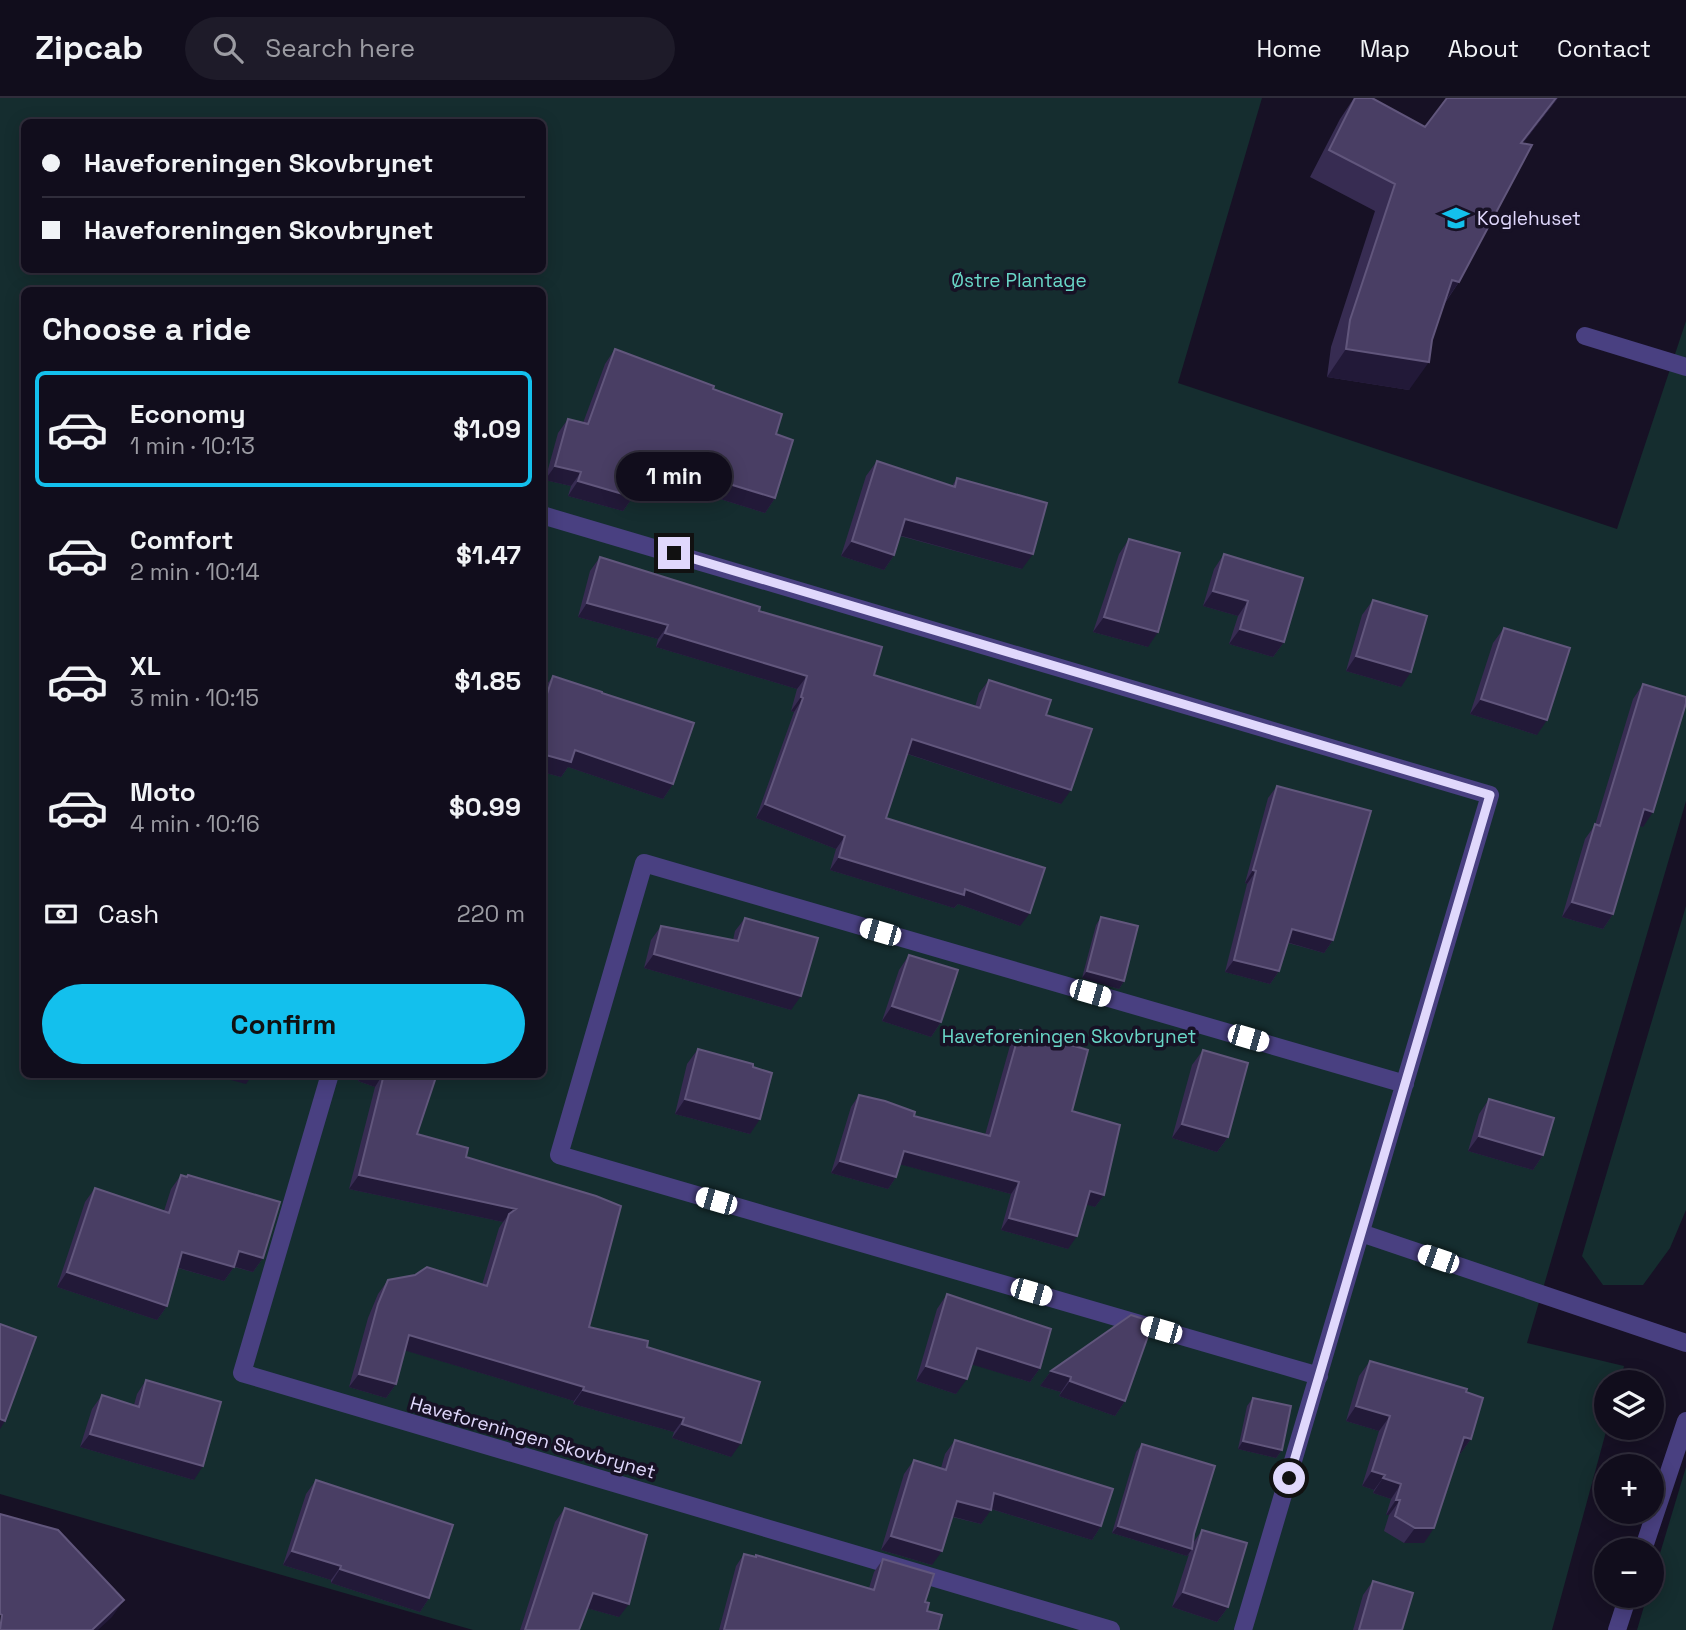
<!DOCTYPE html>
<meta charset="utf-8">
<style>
:root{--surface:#110d1c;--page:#1e1b29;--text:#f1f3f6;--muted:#9c9ca3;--line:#302d3b;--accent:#13c0ed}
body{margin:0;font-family:"Space Grotesk",sans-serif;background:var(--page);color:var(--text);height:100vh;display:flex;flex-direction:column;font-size:26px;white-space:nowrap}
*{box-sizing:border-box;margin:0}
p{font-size:23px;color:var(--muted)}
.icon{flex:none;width:38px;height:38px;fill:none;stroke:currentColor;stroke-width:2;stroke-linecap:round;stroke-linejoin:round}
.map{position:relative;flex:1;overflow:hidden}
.sheet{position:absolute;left:21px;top:189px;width:525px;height:791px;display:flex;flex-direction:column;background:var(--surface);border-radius:10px;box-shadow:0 4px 18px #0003,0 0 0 2px var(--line)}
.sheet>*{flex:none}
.top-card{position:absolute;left:21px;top:21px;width:525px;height:154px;border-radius:10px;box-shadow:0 4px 18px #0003,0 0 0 2px var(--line);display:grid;align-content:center;height:154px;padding:0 21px;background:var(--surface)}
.tools{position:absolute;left:1594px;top:1272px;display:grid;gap:14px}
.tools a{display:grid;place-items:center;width:70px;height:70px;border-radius:50%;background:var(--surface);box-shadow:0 4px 18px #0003,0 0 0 2px var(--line);font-size:35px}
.end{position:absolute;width:32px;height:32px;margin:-16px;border:9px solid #e0d8fc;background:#111;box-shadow:0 0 0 4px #111}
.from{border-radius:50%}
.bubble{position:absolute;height:49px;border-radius:24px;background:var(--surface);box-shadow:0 4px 18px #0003,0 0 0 2px var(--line);font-size:23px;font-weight:700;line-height:49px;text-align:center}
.car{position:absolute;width:21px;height:42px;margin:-21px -10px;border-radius:9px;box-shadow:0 0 5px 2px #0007;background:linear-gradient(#fff 24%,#345 0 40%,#fff 0 76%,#345 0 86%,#fff 0)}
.top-card b{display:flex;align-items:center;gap:24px;height:66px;font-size:26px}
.top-card b+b{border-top:2px solid var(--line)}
.top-card i{width:18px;height:18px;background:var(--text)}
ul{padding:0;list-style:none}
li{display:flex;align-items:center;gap:21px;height:116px;margin:0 14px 10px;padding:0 7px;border:4px solid transparent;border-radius:10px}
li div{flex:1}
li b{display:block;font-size:26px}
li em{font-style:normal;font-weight:700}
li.on{border-color:var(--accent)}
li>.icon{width:63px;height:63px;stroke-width:1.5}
h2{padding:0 21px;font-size:32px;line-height:84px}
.pay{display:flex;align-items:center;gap:18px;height:77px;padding:0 21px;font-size:26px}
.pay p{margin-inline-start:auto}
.primary-button{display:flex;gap:14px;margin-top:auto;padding:14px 21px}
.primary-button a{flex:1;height:80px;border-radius:42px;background:var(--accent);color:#111;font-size:28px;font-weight:700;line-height:80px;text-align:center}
header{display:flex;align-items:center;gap:42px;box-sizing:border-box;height:98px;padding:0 35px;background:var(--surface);border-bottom:2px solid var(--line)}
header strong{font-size:33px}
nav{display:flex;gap:38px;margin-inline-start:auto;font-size:24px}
.search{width:490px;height:63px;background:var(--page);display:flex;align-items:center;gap:18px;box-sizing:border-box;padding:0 24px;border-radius:38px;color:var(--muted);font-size:26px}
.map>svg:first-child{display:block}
.green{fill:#152d2f;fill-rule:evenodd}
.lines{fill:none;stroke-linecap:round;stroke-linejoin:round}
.lane{stroke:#494081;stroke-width:18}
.street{stroke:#494081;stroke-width:18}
.wall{fill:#372c52}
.shaded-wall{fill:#221938}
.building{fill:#493e64;stroke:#61567c;stroke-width:2}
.route{stroke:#e0d8fc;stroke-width:9}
.labels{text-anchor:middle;stroke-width:7;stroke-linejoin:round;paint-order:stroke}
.poi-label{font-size:19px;fill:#e0d8fc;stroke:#171125;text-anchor:start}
.park-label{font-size:19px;fill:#69d7c7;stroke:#171125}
.street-label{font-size:19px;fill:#e0d8fc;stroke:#171125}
</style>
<header>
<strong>Zipcab</strong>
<div class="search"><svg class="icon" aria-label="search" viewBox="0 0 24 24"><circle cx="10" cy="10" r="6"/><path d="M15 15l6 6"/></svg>Search here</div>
<nav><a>Home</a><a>Map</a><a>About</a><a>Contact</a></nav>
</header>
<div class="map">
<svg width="1686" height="1532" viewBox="0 0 1686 1532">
<rect width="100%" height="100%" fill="#171125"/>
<path class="green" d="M 0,0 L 1262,0 L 1178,285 L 1617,431 L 1686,223 L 1686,703 L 1527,1245 L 1624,1268 L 1620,1284 L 1606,1284 L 1607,1330 L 1552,1532 L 473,1532 L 0,1396 ZM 24,24 L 542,24 L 542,172 L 24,172 ZM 24,192 L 542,192 L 542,976 L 24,976 Z
M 1686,808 L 1686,1112 L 1670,1150 L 1643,1187 L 1603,1187 L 1582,1158 Z
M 1686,1369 L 1686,1532 L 1637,1532 L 1647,1498 L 1652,1498 L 1652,1482 Z"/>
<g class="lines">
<path class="lane" d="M 1585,238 L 1686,269"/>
<path class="street" d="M 542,417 L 1490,697 L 1243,1532
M 330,976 L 242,1275 L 1111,1532
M 1361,1135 L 1686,1245
M 1319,1278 L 559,1057 L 644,765 L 1405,986
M 1643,1452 L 1686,1323
M 1617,1532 L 1628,1498"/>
</g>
<path class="wall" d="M 1354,0 L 1372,0 L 1425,29 L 1447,0 L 1558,0 L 1523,45 L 1459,184 L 1445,205 L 1409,292 L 1327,279 L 1331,249 L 1375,113 L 1310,79 L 1340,21 Z
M 615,251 L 713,291 L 776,336 L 775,400 L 765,415 L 640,376 L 633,399 L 623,413 L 568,398 L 571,388 L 545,382 L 558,335 L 568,321 L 583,325 L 605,266 Z
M 877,363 L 952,388 L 957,380 L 1022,471 L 900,438 L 894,457 L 884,472 L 841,458 L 866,378 Z
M 1129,441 L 1148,549 L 1093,534 L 1119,456 Z
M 1224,456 L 1284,544 L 1273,559 L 1229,546 L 1238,518 L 1203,508 L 1214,471 Z
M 600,459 L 759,513 L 874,577 L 975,609 L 979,595 L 989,582 L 1046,617 L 1061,706 L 907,656 L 886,720 L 1020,828 L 958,806 L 954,810 L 830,772 L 836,751 L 756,720 L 794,614 L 791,613 L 797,591 L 656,549 L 658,541 L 578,519 L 590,473 Z
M 1373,502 L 1401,589 L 1346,573 L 1362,517 Z
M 1504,530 L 1537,637 L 1470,616 L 1493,545 Z
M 553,578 L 602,595 L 673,686 L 663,701 L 568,669 L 561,679 L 542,674 L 542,593 Z
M 1643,586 L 1643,729 L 1639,727 L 1613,816 L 1603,831 L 1562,819 L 1585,741 L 1595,727 L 1633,601 Z
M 1277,688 L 1333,842 L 1324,855 L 1288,845 L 1279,873 L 1270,886 L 1225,874 L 1247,786 L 1245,785 L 1268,700 Z
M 1101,819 L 1124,883 L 1119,891 L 1082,880 L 1096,827 Z
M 745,820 L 791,912 L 644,870 L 651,842 L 661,828 L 733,842 L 735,833 Z
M 909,857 L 941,924 L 931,939 L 882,923 L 899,872 Z
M 1020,932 L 1072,1013 L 1104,1097 L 1095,1109 L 1086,1106 L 1068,1151 L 1001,1132 L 1011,1096 L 900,1066 L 896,1079 L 888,1091 L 831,1075 L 851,1009 L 859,997 L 914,1018 L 985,1037 L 1011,944 Z
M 698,951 L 753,969 L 750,1036 L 675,1016 L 687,966 Z
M 1203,952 L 1228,1039 L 1217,1054 L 1172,1040 L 1192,967 Z
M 360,976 L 437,976 L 417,1036 L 466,1059 L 589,1229 L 647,1249 L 731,1359 L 672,1340 L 674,1334 L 573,1306 L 574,1303 L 405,1252 L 396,1286 L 386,1300 L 349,1289 L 368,1220 L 378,1196 L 388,1182 L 482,1187 L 499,1130 L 503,1124 L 349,1091 L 375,989 L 358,983 Z
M 1489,1001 L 1543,1057 L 1533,1072 L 1468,1053 L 1479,1016 Z
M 181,1077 L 187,1079 L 188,1077 L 263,1160 L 253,1174 L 234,1169 L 224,1183 L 178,1170 L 167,1208 L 157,1222 L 57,1189 L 85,1104 L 95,1090 L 164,1113 L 171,1091 Z
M 947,1196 L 1040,1270 L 1030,1284 L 972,1266 L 956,1296 L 916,1283 L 937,1211 Z
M 1370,1263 L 1466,1294 L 1471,1341 L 1460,1356 L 1458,1356 L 1424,1445 L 1404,1445 L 1384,1433 L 1389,1417 L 1386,1417 L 1391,1401 L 1373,1395 L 1374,1392 L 1362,1388 L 1379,1333 L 1346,1323 L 1359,1278 Z
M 1051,1273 L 1125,1303 L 1115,1318 L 1059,1298 L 1061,1294 L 1040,1288 Z
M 146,1282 L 194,1382 L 80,1349 L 92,1311 L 102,1297 L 134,1307 L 137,1296 Z
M 1253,1300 L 1282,1352 L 1276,1360 L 1238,1351 L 1247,1308 Z
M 955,1342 L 1101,1428 L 1092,1442 L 991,1411 L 981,1426 L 952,1419 L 932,1467 L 881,1452 L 904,1376 L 914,1362 L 941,1370 L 945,1356 Z
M 1142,1346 L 1194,1436 L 1193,1445 L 1202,1432 L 1228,1509 L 1217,1524 L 1172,1509 L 1189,1456 L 1187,1458 L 1112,1435 L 1136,1354 Z
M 316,1382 L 429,1500 L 420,1514 L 331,1485 L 331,1482 L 283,1467 L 306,1396 Z
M 565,1410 L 619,1519 L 587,1510 L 579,1532 L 520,1532 L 555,1424 Z
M 744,1456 L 755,1459 L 756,1457 L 869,1490 L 874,1474 L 883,1461 L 925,1504 L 927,1513 L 938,1532 L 719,1532 L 736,1468 Z
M 1373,1483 L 1402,1532 L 1353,1532 L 1363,1497 Z"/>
<path class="shaded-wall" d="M 1556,0 L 1558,0 L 1502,72 L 1521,45 Z
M 1452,182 L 1459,184 L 1440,211 Z
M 1346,251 L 1429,264 L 1409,292 L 1327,279 Z
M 644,360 L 775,400 L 765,415 L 634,374 Z
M 555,368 L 581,374 L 571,388 L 545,382 Z
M 578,383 L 633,399 L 623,413 L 568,398 Z
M 905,421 L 1033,456 L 1022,471 L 895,436 Z
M 852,443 L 894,457 L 884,472 L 841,458 Z
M 1213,493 L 1248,503 L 1238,518 L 1203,508 Z
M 587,505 L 668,527 L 658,541 L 578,519 Z
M 1104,519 L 1158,534 L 1148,549 L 1093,534 Z
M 1240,531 L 1284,544 L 1273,559 L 1229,546 Z
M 665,535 L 807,578 L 797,591 L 656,549 Z
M 1356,558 L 1411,574 L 1401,589 L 1346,573 Z
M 801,599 L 803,600 L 794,614 L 791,613 Z
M 1481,601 L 1547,622 L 1537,637 L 1470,616 Z
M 912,641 L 1071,692 L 1061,706 L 902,654 Z
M 575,652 L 673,686 L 663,701 L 568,669 L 561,679 L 542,674 L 542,656 Z
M 765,706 L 845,738 L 836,751 L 756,720 Z
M 1644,711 L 1653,714 L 1643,729 L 1633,726 Z
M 839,759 L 965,791 L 1030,815 L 1020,828 L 958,806 L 954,810 L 830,772 Z
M 1253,772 L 1256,773 L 1247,786 L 1245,785 Z
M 1572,804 L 1613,816 L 1603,831 L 1562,819 Z
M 1292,831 L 1333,842 L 1324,855 L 1283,843 Z
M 654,856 L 801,898 L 791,912 L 644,870 Z
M 1234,862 L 1279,873 L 1270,886 L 1225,874 Z
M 1087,873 L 1124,883 L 1119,891 L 1082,880 Z
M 892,908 L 941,924 L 931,939 L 882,923 Z
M 208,976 L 253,976 L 246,986 Z
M 363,976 L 383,976 L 375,989 L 358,983 Z
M 685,1001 L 760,1021 L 750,1036 L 675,1016 Z
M 1182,1026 L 1228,1039 L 1217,1054 L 1172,1040 Z
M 1479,1038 L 1543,1057 L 1533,1072 L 1468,1053 Z
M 904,1053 L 1019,1084 L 1011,1096 L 895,1065 Z
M 840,1063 L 896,1079 L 888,1091 L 831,1075 Z
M 359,1077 L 516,1111 L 509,1116 L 503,1124 L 349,1091 Z
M 1090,1093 L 1104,1097 L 1095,1109 L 1081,1105 Z
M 1009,1120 L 1077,1138 L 1068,1151 L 1001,1132 Z
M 239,1153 L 263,1160 L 253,1174 L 229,1167 Z
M 182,1154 L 234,1169 L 224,1183 L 172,1168 Z
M 67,1174 L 167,1208 L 157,1222 L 57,1189 Z
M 409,1237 L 584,1289 L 574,1303 L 400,1251 Z
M 977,1250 L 1040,1270 L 1030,1284 L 967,1265 Z
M 926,1268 L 967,1281 L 956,1296 L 916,1283 Z
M 1051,1273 L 1071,1279 L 1061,1294 L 1040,1288 Z
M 359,1276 L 396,1286 L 386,1300 L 349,1289 Z
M 1070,1283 L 1125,1303 L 1115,1318 L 1059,1298 Z
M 583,1292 L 684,1320 L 674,1334 L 573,1306 Z
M 1356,1308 L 1390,1318 L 1379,1333 L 1346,1323 Z
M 0,1321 L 5,1323 L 0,1331 Z
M 682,1326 L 741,1345 L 731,1359 L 672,1340 Z
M 90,1336 L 203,1368 L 194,1382 L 80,1349 Z
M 1464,1339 L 1471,1341 L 1460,1356 L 1453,1354 Z
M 1243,1343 L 1282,1352 L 1276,1360 L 1238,1351 Z
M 1372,1373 L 1385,1377 L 1374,1392 L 1362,1388 Z
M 1383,1380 L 1401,1386 L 1391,1401 L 1373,1395 Z
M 994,1395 L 1101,1428 L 1092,1442 L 985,1409 Z
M 1396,1402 L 1400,1402 L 1389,1417 L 1386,1417 Z
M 957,1403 L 991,1412 L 981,1426 L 947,1417 Z
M 1118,1428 L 1192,1451 L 1187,1458 L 1112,1435 Z
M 1415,1430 L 1434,1430 L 1424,1445 L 1404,1445 Z
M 891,1438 L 942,1453 L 932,1467 L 881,1452 Z
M 292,1453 L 341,1468 L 331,1482 L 283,1467 Z
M 340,1471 L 429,1500 L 420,1514 L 331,1485 Z
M 1183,1494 L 1228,1509 L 1217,1524 L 1172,1509 Z
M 593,1495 L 629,1506 L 619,1519 L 583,1509 Z
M 124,1502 L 112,1519 L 98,1532 L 92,1532 Z"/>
<path class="building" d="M 1355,0 L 1372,0 L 1425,29 L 1447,0 L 1556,0 L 1521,45 L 1532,47 L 1459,184 L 1452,182 L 1432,242 L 1429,264 L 1346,251 L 1350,222 L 1395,86 L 1329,52 Z
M 615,251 L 714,288 L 713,291 L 782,316 L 776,336 L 793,342 L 775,400 L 644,360 L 633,399 L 578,383 L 581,374 L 555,368 L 568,321 L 588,326 Z
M 877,363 L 955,389 L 957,380 L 1047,405 L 1033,456 L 905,421 L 894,457 L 852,443 Z
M 1129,441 L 1180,455 L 1158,534 L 1104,519 Z
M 1224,456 L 1303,480 L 1284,544 L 1240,531 L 1248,503 L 1213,493 Z
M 600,459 L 760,509 L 759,513 L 882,549 L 874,577 L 980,610 L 989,582 L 1051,602 L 1046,617 L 1092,631 L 1071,692 L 912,641 L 886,720 L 1045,770 L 1030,815 L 965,791 L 964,797 L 839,759 L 845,738 L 765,706 L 803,600 L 801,599 L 807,578 L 665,535 L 668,527 L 587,505 Z
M 1373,502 L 1427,518 L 1411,574 L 1356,558 Z
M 1504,530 L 1570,550 L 1547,622 L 1481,601 Z
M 553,578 L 602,594 L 602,595 L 694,625 L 673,686 L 575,652 L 571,664 L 542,656 L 542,611 Z
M 1643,586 L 1686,599 L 1686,605 L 1653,714 L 1644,711 L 1613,816 L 1572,804 L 1595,726 L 1600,728 Z
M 1277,688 L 1371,713 L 1333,842 L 1292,831 L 1279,873 L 1234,862 L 1256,773 L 1253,772 Z
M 1101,819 L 1138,828 L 1124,883 L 1087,873 Z
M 745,820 L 818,840 L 801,898 L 654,856 L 661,828 L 738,843 Z
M 909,857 L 958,872 L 941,924 L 892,908 Z
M 1020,932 L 1088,952 L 1072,1013 L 1120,1027 L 1104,1097 L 1090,1093 L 1077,1138 L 1009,1120 L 1019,1084 L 904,1053 L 896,1079 L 840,1063 L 859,997 L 885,1003 L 915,1014 L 914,1018 L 990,1038 Z
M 698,951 L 753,966 L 753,969 L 772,975 L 760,1021 L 685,1001 Z
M 1203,952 L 1248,965 L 1228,1039 L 1182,1026 Z
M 384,976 L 437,976 L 417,1036 L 468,1050 L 466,1059 L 596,1098 L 621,1108 L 589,1229 L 648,1243 L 647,1249 L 760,1284 L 741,1345 L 682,1326 L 684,1320 L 583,1292 L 584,1289 L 409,1237 L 396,1286 L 359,1276 L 378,1206 L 388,1182 L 415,1177 L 427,1169 L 487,1188 L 509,1116 L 516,1111 L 359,1077 Z
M 1489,1001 L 1554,1020 L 1543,1057 L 1479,1038 Z
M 181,1077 L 187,1079 L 188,1077 L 280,1104 L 263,1160 L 239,1153 L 234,1169 L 182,1154 L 167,1208 L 67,1174 L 95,1090 L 169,1115 Z
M 947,1196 L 1051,1231 L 1040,1270 L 977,1250 L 967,1281 L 926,1268 Z
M 1131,1217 L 1153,1224 L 1125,1303 L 1070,1283 L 1071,1279 L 1051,1273 Z
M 0,1226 L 36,1239 L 5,1323 L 0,1321 Z
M 1370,1263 L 1467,1291 L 1466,1294 L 1483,1300 L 1471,1341 L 1464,1339 L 1434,1430 L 1415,1430 L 1395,1418 L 1400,1402 L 1396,1402 L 1401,1386 L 1383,1380 L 1385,1377 L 1372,1373 L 1390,1318 L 1356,1308 Z
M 146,1282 L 221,1304 L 203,1368 L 90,1336 L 102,1297 L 139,1309 Z
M 1253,1300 L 1291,1308 L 1282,1352 L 1243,1343 Z
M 955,1342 L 1113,1391 L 1101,1428 L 994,1395 L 991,1412 L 957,1403 L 942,1453 L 891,1438 L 914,1362 L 946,1372 Z
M 1142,1346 L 1215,1368 L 1194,1436 L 1192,1451 L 1118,1428 Z
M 316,1382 L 453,1427 L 429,1500 L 340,1471 L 341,1468 L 292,1453 Z
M 565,1410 L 647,1437 L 629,1506 L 593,1495 L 579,1532 L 525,1532 Z
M 0,1416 L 58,1432 L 124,1502 L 92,1532 L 0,1532 L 2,1517 L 0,1516 Z
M 1202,1432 L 1247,1445 L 1228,1509 L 1183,1494 Z
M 744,1456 L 756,1459 L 756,1457 L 874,1492 L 883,1461 L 934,1476 L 925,1504 L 929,1505 L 927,1513 L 942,1517 L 938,1532 L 724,1532 Z
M 1373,1483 L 1413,1495 L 1402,1532 L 1359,1532 Z"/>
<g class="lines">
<path class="route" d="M 674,455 L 1490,697 L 1289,1380"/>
</g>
<defs>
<g id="school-bare" transform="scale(2.1)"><path d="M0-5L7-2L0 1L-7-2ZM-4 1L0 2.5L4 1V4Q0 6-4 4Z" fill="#13c0ed" stroke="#171125" stroke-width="2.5" paint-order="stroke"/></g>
</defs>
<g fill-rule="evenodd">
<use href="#school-bare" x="1456" y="120"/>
</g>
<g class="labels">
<g class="poi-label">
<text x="1477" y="127">Koglehuset</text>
</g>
<g class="park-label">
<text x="1019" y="189">Østre Plantage</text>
<text x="1069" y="945">Haveforeningen Skovbrynet</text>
</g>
<g class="street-label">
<text transform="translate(533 1339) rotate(16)" y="7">Haveforeningen Skovbrynet</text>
</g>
</g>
</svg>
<div class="tools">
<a><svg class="icon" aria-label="layers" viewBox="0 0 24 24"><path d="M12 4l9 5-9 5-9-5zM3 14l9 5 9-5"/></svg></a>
<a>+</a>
<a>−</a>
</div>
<i class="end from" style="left:1289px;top:1380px"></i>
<i class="end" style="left:674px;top:455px"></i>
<div class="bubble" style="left:616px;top:354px;width:116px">1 min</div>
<i class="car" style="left:880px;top:834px;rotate:286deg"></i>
<i class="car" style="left:1090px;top:895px;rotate:106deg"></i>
<i class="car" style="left:1248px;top:940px;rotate:106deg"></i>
<i class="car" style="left:716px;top:1103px;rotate:286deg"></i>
<i class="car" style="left:1438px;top:1161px;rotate:289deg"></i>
<i class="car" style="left:1031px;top:1194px;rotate:106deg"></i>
<i class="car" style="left:1161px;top:1232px;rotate:286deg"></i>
<div class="top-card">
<b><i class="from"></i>Haveforeningen Skovbrynet</b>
<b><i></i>Haveforeningen Skovbrynet</b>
</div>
<section class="sheet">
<h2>Choose a ride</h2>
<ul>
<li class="on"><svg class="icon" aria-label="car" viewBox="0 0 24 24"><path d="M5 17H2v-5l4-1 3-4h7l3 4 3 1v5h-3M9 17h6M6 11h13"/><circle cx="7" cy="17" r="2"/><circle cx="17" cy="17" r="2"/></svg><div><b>Economy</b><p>1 min · 10:13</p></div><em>$1.09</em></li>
<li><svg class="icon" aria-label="car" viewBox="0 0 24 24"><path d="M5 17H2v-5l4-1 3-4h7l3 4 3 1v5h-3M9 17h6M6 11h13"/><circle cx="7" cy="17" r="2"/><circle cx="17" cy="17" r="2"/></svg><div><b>Comfort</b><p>2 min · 10:14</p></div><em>$1.47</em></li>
<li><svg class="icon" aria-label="car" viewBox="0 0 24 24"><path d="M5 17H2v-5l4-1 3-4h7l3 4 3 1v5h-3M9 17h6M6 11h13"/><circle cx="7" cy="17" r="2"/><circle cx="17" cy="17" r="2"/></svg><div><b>XL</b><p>3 min · 10:15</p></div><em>$1.85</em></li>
<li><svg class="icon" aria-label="car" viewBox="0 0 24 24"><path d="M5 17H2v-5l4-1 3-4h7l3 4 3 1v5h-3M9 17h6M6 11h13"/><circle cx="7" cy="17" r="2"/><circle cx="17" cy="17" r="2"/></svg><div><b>Moto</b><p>4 min · 10:16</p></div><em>$0.99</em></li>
</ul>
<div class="pay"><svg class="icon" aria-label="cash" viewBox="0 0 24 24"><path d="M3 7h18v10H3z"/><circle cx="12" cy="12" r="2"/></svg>Cash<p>220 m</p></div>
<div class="primary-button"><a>Confirm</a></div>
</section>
</div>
